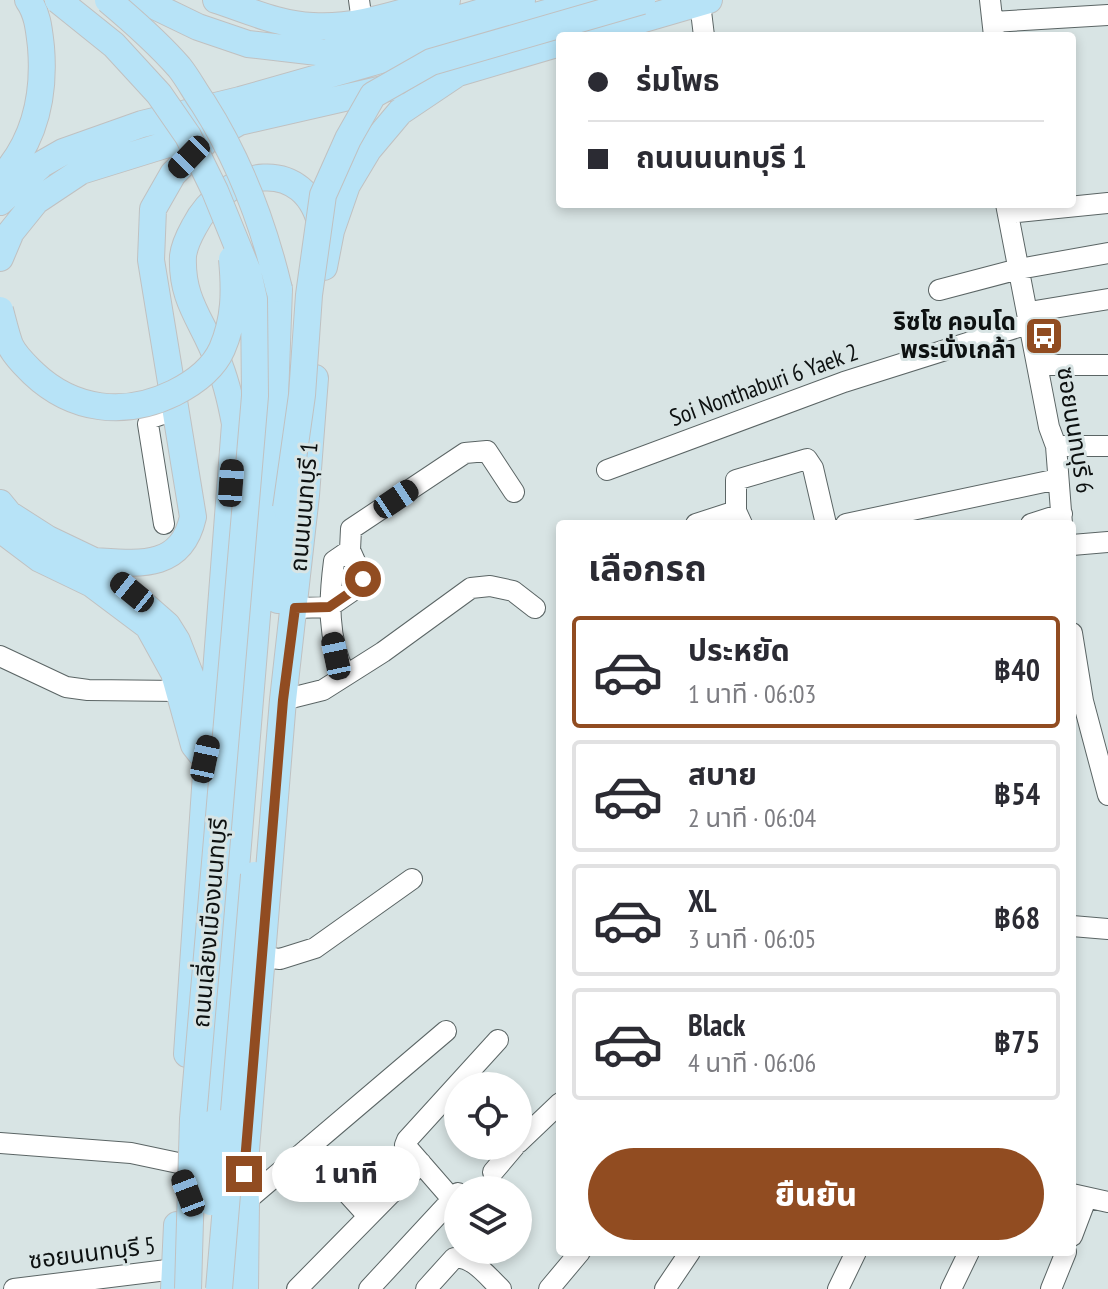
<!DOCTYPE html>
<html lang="th">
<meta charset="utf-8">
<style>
:root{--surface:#fff;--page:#f2f2f3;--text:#2b2b33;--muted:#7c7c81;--line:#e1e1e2;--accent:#914c21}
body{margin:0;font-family:"PT Sans Narrow","Noto Sans Thai",sans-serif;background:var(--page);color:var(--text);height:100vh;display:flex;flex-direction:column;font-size:30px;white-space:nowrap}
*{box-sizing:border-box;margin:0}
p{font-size:26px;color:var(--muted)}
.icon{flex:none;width:44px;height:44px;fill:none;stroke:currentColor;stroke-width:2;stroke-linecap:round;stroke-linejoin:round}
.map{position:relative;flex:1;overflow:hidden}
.panel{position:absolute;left:556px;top:520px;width:520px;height:736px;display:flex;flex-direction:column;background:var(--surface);border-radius:8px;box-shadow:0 4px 12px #0003}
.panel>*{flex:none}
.hud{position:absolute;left:556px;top:32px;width:520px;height:176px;border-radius:8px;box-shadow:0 4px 12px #0003;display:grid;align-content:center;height:176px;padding:0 32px;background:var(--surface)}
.fabs{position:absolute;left:444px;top:1072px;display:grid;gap:16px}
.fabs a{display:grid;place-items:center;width:88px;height:88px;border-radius:50%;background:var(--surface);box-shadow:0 4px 12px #0003;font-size:40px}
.end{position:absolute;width:36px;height:36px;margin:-18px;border:10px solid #914c21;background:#fff;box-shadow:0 0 0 4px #fff}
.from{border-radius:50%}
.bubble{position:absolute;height:56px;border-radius:28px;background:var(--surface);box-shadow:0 4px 12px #0003;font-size:26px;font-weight:800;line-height:56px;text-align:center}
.car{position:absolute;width:24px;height:48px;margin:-24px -12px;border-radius:10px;box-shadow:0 0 6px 2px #0007;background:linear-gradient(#222 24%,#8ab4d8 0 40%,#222 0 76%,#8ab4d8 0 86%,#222 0)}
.hud b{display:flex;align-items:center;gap:28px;height:76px;font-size:30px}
.hud b+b{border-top:2px solid var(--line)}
.hud i{width:20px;height:20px;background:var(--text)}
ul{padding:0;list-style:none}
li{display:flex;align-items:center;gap:24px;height:112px;margin:0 16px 12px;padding:0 16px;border:4px solid var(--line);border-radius:8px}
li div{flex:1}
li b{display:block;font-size:30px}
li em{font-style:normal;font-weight:800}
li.selected{border-color:var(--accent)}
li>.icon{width:72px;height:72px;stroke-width:1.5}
h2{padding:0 32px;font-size:36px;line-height:96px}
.button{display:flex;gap:16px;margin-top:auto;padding:16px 32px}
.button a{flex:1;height:92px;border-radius:48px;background:var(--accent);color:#fff;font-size:32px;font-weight:800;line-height:92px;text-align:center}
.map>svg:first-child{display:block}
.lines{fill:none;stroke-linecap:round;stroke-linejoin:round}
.minor-casing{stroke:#5b6565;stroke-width:22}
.major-casing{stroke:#c0c1c1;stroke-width:28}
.minor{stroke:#fff;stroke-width:20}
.major{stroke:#b7e3f7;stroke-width:26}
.major-bridge-casing{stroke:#c0c1c1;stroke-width:28;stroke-linecap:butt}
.major-bridge{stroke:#b7e3f7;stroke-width:26}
.route{stroke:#914c21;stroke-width:10}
.labels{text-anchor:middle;stroke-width:6;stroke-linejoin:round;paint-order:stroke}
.poi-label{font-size:24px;font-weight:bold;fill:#0d1111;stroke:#d8e4e4;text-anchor:end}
.street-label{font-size:24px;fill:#0d1111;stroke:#d8e4e4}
</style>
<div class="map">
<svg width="1108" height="1289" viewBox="0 0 1108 1289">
<rect width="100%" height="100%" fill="#d8e4e4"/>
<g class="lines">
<g class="minor-casing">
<path id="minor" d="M 359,0 L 362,22
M 990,0 L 994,36
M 700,3 L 704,36
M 993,22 L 1108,15
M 1006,204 L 1049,427 L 1056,446 L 1062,524
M 1009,213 L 1108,203
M 939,290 L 1019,269 L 1108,253
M 1029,312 L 1108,299
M 1039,365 L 1108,365
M 1056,446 L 1108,446
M 607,470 L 844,382 L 1031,323
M 164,524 L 148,424 L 151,418 L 177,409
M 696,524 L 736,511
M 742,524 L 736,511 L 736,480 L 807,459 L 813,468 L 826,524
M 846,524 L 1058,479
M 1031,524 L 1062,514
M 1072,545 L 1108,542
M 295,608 L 329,607 L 361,585 L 363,579 L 350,550 L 351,529 L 465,453 L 487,451 L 514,492
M 1072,633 L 1083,701 L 1108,795
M 0,656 L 66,687 L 88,690 L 179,691
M 345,674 C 327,638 329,600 334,561 L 350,550
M 283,700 L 323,690 L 383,652 L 471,588 L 490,586 L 513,591 L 535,608
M 1072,926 L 1108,929
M 262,957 L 280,959 L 315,948 L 412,879
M 0,1143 L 131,1153 L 183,1164
M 518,1143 L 560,1103
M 307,1149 L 368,1216
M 493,1172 L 515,1146
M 1072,1194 L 1108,1202
M 452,1199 L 405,1145 L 407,1140 L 498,1040
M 246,1201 L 446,1031
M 1072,1236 L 1086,1199
M 14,1289 L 175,1269
M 297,1289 L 421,1163
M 369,1289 L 458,1193
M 426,1289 L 454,1258 C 472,1255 488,1277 501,1289
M 549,1289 L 580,1252
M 665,1289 L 690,1252
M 838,1289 L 856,1252
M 951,1289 L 969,1252
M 1051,1289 L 1066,1252"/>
</g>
<g class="major-casing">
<path id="major" d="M 142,0 L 198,27 L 248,44 L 326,53 L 368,39 L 434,26 L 522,0
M 216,0 C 247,10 280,25 313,26 C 358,29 404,11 447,0
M 585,36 L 709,0
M 0,179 C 35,142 45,96 41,47 C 39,30 38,14 28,0
M 0,202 L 42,164 L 63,152 L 142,124 L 240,100 L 592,0
M 0,258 L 11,232 L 36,201 L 81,171 L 239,122 L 392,87
M 324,267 L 331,231 L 347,185 L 368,150 L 400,112 L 458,73 L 560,43
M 0,503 L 9,514 L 48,539 L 94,561 L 167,625 L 177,641 L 211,728 L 205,759 L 206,774 L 187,1054
M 0,529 L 40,559 L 92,584 L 148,626 L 174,673 L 194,745 L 205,759
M 94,561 C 139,564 181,570 193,517 L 151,260 L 153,209 L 173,174 L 206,141 L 239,122
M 278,600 L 287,487
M 212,725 L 235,424 C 231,402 226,380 217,359 C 203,321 181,301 183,256 C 184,247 189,236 194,227 C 224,168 307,153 322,230
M 215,1122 L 275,398 L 279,289
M 174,1289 L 177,1225
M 245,1289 L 246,1201 L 244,1174 L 283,700 L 306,495 L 315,378"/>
</g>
<use href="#minor" class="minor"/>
<use href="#major" class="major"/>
<g class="major-bridge-casing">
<path id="major-bridge" d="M 58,0 L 114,45 L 159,94 L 188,136 L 215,191 L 248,272 L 254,299 L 255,396 L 193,1119 L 188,1289
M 108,0 C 133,21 158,43 179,67 C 188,78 195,92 203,103 C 240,161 263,222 279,289
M 0,310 C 3,321 6,334 10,345 C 15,356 25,365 33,373 C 73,411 125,417 174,393 C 192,384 213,369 222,349 C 235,319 235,291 232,259
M 286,508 L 302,395 L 309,295 L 323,195 L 348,139 L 373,95 L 431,62 L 642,1
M 211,1202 L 215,1122
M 219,1289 L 254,875"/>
</g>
<use href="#major-bridge" class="major-bridge"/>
</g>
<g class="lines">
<path class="route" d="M 244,1174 L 283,700 L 295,608 L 329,607 L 361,585 L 363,579"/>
</g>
<defs>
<g id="bus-square" transform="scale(2)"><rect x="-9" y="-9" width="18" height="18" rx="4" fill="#914c21" stroke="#d8e4e4"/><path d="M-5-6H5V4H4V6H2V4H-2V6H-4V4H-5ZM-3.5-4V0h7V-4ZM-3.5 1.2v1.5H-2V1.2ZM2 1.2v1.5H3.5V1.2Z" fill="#fff"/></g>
</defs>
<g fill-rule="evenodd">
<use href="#bus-square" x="1044" y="336"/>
</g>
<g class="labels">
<g class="poi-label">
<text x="1016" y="330">ริซโซ คอนโด<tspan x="1016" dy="28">พระนั่งเกล้า</tspan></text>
</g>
<g class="street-label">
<text transform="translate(764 385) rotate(-20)" y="8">Soi Nonthaburi 6 Yaek 2</text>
<text transform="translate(1075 430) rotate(81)" y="8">ซอยนนทบุรี 6</text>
<text transform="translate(304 507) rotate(-85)" y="8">ถนนนนทบุรี 1</text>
<text transform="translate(210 923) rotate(-85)" y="8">ถนนเลี่ยงเมืองนนทบุรี</text>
<text transform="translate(92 1253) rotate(-7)" y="8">ซอยนนทบุรี 5</text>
</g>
</g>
</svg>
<div class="fabs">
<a><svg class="icon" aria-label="locate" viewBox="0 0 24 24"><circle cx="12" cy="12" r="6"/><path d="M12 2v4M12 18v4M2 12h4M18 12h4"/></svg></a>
<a><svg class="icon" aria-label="layers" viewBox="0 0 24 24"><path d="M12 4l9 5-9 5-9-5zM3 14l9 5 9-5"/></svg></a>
</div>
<i class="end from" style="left:363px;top:579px"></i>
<i class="end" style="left:244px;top:1174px"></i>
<div class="bubble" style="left:272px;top:1146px;width:148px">1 นาที</div>
<i class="car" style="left:189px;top:157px;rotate:224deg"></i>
<i class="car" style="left:231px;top:483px;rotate:4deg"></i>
<i class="car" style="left:396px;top:499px;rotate:56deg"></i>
<i class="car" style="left:132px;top:592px;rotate:309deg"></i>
<i class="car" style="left:336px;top:656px;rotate:348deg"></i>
<i class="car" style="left:205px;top:759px;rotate:12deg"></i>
<i class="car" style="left:188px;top:1193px;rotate:339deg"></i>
<div class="hud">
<b><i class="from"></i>ร่มโพธ</b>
<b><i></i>ถนนนนทบุรี 1</b>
</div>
<section class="panel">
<h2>เลือกรถ</h2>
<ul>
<li class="selected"><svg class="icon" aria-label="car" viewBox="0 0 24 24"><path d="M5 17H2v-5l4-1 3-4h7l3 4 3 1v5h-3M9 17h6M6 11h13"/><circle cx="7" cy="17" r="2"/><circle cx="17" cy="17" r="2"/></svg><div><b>ประหยัด</b><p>1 นาที · 06:03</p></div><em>฿40</em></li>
<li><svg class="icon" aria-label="car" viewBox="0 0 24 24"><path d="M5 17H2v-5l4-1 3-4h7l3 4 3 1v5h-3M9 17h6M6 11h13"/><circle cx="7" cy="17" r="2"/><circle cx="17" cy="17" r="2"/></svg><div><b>สบาย</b><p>2 นาที · 06:04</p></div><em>฿54</em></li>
<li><svg class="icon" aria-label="car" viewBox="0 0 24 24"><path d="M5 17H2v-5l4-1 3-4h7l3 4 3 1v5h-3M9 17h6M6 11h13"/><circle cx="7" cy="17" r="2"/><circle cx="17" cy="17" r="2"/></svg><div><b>XL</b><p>3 นาที · 06:05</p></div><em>฿68</em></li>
<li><svg class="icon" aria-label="car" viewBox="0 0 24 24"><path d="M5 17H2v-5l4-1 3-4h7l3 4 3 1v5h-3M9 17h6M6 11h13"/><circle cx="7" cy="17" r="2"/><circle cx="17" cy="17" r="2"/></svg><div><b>Black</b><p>4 นาที · 06:06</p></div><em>฿75</em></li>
</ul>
<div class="button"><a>ยืนยัน</a></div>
</section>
</div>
